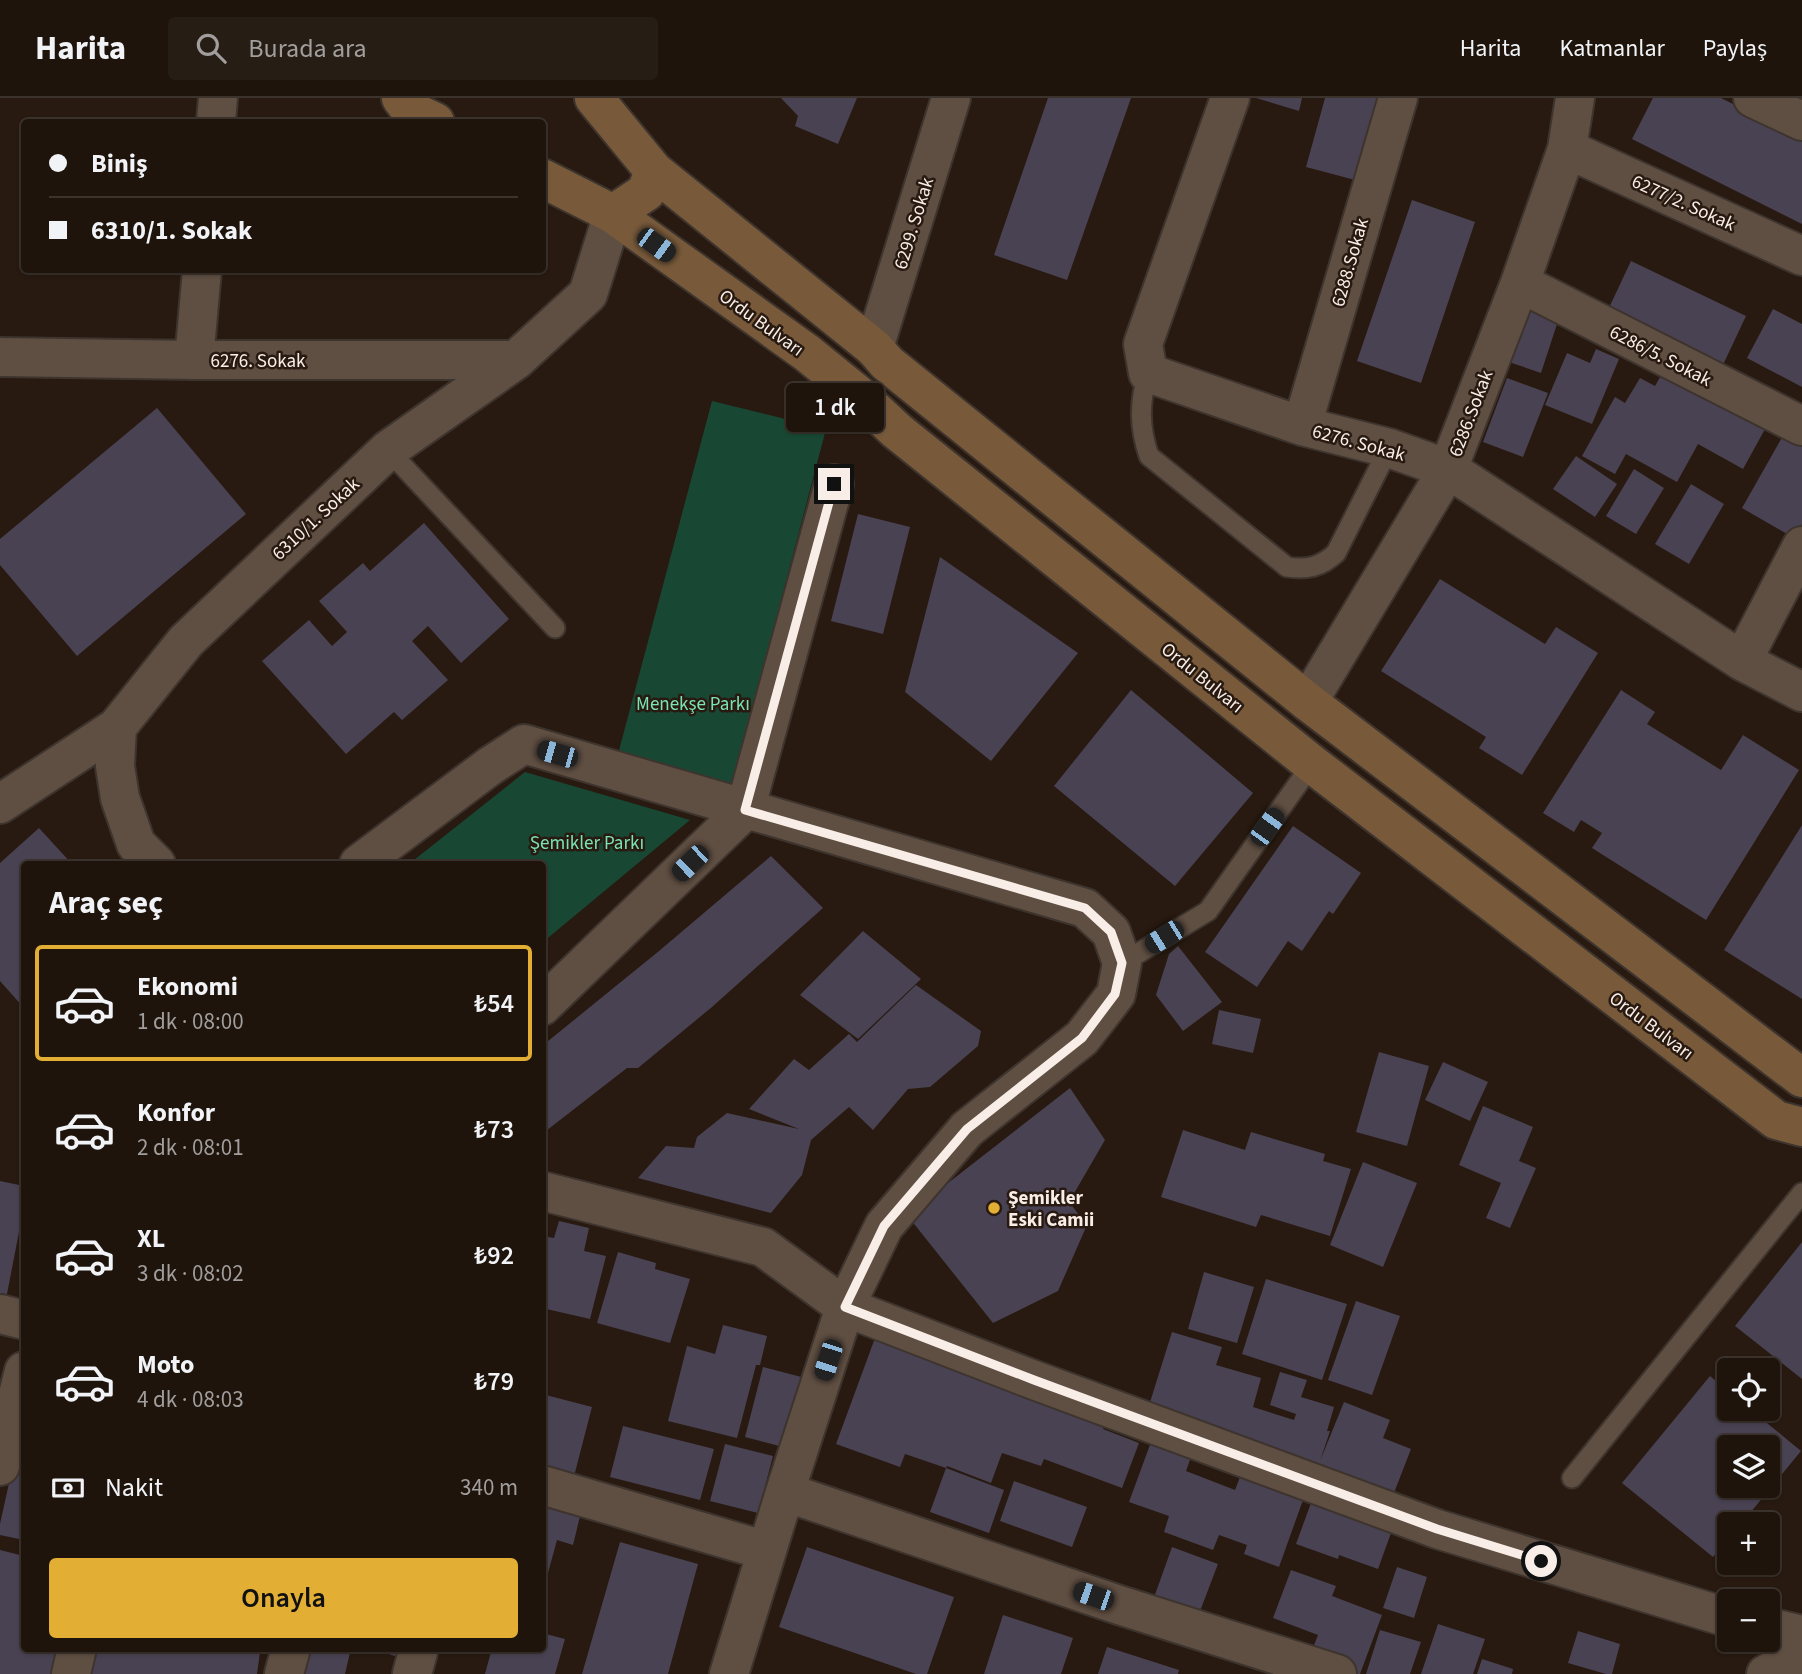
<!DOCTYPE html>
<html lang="tr">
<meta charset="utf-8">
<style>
:root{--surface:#1e140c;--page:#261d15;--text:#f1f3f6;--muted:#a19e9d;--line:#3c332d;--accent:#e2af34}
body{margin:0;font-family:"Source Sans 3",sans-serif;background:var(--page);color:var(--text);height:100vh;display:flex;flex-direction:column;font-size:26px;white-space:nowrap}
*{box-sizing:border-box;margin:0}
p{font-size:23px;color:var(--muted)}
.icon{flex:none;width:38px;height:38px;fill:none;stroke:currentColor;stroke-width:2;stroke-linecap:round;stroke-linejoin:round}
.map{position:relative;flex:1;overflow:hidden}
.side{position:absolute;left:21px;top:763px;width:525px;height:791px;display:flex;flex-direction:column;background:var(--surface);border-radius:7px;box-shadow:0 2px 5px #0004,0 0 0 2px var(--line)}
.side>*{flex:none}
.hud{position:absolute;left:21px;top:21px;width:525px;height:154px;border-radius:7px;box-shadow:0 2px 5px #0004,0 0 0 2px var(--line);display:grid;align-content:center;height:154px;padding:0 28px;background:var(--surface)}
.tools{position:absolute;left:1717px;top:1260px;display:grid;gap:14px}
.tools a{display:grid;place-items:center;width:63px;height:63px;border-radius:7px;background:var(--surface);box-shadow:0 2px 5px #0004,0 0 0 2px var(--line);font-size:35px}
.end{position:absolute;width:32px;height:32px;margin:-16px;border:9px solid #f8eee7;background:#111;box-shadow:0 0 0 4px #111}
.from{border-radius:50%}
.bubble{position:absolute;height:49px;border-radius:7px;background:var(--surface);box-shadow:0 2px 5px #0004,0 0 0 2px var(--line);font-size:23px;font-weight:600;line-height:49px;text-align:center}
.car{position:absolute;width:21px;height:42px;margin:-21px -10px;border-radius:9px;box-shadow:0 0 5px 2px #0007;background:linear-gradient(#222 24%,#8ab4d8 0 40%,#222 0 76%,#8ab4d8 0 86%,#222 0)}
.hud b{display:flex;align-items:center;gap:24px;height:66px;font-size:26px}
.hud b+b{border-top:2px solid var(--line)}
.hud i{width:18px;height:18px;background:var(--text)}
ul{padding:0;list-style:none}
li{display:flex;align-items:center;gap:21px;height:116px;margin:0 14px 10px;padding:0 14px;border:4px solid transparent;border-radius:7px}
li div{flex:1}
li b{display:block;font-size:26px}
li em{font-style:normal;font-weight:600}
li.current{border-color:var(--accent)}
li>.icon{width:63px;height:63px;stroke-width:1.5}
h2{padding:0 28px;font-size:32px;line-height:84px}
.pay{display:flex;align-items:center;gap:18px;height:77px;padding:0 28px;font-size:26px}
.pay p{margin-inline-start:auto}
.button{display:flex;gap:14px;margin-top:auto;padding:14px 28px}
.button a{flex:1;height:80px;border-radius:7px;background:var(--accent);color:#111;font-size:28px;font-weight:600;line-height:80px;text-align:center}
header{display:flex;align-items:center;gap:42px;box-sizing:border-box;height:98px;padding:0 35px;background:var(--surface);border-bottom:2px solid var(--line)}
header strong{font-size:33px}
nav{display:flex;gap:38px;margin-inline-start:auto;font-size:24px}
.search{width:490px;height:63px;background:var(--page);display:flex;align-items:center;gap:18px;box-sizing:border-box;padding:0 24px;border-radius:7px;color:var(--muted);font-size:26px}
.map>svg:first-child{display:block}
.green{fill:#184834}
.building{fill:#494253;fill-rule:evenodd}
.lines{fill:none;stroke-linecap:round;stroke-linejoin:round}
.lane-casing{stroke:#3e342e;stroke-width:23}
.street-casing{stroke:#3e342e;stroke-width:42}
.secondary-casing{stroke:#3e342e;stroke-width:42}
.lane{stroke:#5f4e42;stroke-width:19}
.street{stroke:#5f4e42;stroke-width:38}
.secondary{stroke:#785a3b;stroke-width:38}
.route{stroke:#f8eee7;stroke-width:9}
.poi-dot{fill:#e2af34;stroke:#281a10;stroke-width:2.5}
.labels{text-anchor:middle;stroke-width:5;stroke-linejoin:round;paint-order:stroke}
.street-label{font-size:19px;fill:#f8eee7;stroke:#281a10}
.park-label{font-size:19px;fill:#7ae3b4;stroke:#281a10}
.poi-label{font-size:19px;font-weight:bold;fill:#f8eee7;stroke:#281a10;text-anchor:start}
</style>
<header>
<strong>Harita</strong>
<div class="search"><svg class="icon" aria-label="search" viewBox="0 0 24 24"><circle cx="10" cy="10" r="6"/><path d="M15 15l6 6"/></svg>Burada ara</div>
<nav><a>Harita</a><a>Katmanlar</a><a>Paylaş</a></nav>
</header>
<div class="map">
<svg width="1802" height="1576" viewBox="0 0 1802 1576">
<rect width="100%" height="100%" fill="#281a10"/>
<path class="green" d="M 712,303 L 826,331 L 730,696 L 617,660 Z
M 525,674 L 690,722 L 543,844 L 542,766 L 409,766 Z"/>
<path class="building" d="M 781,0 L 857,0 L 838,46 L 795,28 L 798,18 Z
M 1048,0 L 1131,0 L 1067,182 L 994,157 Z
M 1256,0 L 1302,0 L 1299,13 Z
M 1325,0 L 1388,0 L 1355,82 L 1306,69 Z
M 1653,0 L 1721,0 L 1802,41 L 1802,126 L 1632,41 Z
M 1412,102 L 1475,124 L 1421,285 L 1357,263 Z
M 1631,163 L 1746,218 L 1722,269 L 1607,214 Z
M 1521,207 L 1559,220 L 1541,275 L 1503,262 Z
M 1773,211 L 1802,226 L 1802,289 L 1747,260 Z
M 1596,251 L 1619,261 L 1592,326 L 1545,307 L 1567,255 L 1590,265 Z
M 1668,265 L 1770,322 L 1743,371 L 1698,346 L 1677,384 L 1626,356 L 1615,376 L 1582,358 L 1615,299 L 1625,305 L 1640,280 L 1655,288 Z
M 1507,280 L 1548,295 L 1523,359 L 1483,344 Z
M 157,310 L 246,416 L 77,558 L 0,467 L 0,441 Z
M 1789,327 L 1802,335 L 1802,426 L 1794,440 L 1742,410 Z
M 1576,358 L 1617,386 L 1595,419 L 1553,391 Z
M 1634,371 L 1664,390 L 1636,436 L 1606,418 Z
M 1691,386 L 1724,406 L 1689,466 L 1655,446 Z
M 858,416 L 910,429 L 883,536 L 831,523 Z
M 424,425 L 509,521 L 461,565 L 428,528 L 412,543 L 448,582 L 402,622 L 394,614 L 346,656 L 262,563 L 309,522 L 332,548 L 347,534 L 319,503 L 363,465 L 370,473 Z
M 940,459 L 1078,555 L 991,663 L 905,594 Z
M 1440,481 L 1545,546 L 1556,529 L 1598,555 L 1522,677 L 1479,650 L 1486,639 L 1381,573 Z
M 1131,592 L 1253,695 L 1175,788 L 1054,688 Z
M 1621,592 L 1655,614 L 1647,626 L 1721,672 L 1743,637 L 1799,672 L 1706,822 L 1592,750 L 1602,735 L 1581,722 L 1574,734 L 1543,715 Z
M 1802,727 L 1802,901 L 1724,852 Z
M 1293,728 L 1361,775 L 1333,816 L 1329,813 L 1302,853 L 1288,843 L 1257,889 L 1205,854 Z
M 39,730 L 72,766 L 24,766 L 24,910 L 0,883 L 0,765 Z
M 771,758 L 823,810 L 712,909 L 638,970 L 627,970 L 542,1036 L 542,948 L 659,853 Z
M 863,833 L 921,881 L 858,941 L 800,897 Z
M 1178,848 L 1222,904 L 1183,933 L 1156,897 L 1169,856 Z
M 916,887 L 981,933 L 978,948 L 930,989 L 908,991 L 873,1032 L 849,1009 L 811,1042 L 802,1077 L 771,1115 L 638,1080 L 666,1048 L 694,1050 L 697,1039 L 727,1015 L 799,1031 L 749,1011 L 794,961 L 809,972 L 849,936 L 857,944 Z
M 1219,912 L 1261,921 L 1253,955 L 1212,946 Z
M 1379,954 L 1429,968 L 1407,1048 L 1356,1034 Z
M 1443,964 L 1488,984 L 1470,1023 L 1425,1002 Z
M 1070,990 L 1105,1042 L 1069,1104 L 1087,1127 L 1058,1193 L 993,1225 L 907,1117 Z
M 1483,1008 L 1533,1029 L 1519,1063 L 1536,1070 L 1510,1130 L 1486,1120 L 1501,1085 L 1459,1067 Z
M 1183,1032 L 1245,1052 L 1251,1034 L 1325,1056 L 1323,1063 L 1351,1071 L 1330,1138 L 1261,1117 L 1256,1129 L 1161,1099 Z
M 1363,1064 L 1417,1085 L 1383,1169 L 1330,1147 Z
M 0,1083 L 24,1088 L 24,1108 L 7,1196 L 0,1195 Z
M 559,1123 L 589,1130 L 584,1153 L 606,1158 L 590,1221 L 542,1210 L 542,1138 L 554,1140 Z
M 1802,1144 L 1802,1281 L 1735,1228 Z
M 618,1154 L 656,1165 L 655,1171 L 690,1181 L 670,1245 L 597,1225 Z
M 1204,1174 L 1254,1189 L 1237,1245 L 1188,1231 Z
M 1266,1181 L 1347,1206 L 1322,1282 L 1242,1256 Z
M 1356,1203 L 1400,1218 L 1372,1297 L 1328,1282 Z
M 723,1227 L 767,1238 L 760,1267 L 756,1267 L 737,1340 L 668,1323 L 687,1248 L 715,1256 Z
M 1172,1234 L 1222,1249 L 1216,1267 L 1261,1280 L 1253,1309 L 1294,1322 L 1296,1316 L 1270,1307 L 1280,1274 L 1307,1282 L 1301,1299 L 1334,1309 L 1327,1333 L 1330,1333 L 1320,1363 L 1344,1304 L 1390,1322 L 1383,1340 L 1411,1351 L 1392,1400 L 1146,1317 Z
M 875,1240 L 1106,1324 L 1103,1331 L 1139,1345 L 1122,1390 L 1044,1361 L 1041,1368 L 1002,1355 L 991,1385 L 947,1368 L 946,1370 L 905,1356 L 900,1369 L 836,1346 Z
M 763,1269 L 809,1281 L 791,1351 L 745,1339 Z
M 1710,1278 L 1729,1294 L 1729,1311 L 1750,1311 L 1801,1353 L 1741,1426 L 1729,1426 L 1729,1440 L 1713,1459 L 1622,1385 ZM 1729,1349 L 1768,1349 L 1768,1388 L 1729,1388 Z
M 542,1296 L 592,1309 L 572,1386 L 542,1378 Z
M 23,1322 L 24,1322 L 24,1442 L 0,1437 L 0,1426 Z
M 623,1328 L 714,1351 L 700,1402 L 610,1379 Z
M 1151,1344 L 1191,1359 L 1186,1373 L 1235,1392 L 1240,1379 L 1303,1402 L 1279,1469 L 1244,1456 L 1247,1447 L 1219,1437 L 1213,1452 L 1164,1434 L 1169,1418 L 1129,1404 Z
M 725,1346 L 773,1358 L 758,1415 L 710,1403 Z
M 946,1370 L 1004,1392 L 989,1435 L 930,1414 Z
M 1014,1383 L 1087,1409 L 1072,1449 L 1000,1423 Z
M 542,1395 L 583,1406 L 573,1447 L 557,1442 L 545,1486 L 548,1487 L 543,1506 Z
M 1311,1405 L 1391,1435 L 1378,1471 L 1339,1457 L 1338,1461 L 1296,1446 Z
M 620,1444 L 698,1466 L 668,1576 L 582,1576 Z
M 807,1449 L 954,1499 L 927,1576 L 916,1576 L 779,1529 Z
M 1172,1449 L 1218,1466 L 1197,1521 L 1152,1505 Z
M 0,1452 L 24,1458 L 24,1550 L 68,1550 L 62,1576 L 0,1576 Z
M 1397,1469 L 1427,1479 L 1414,1520 L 1383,1510 Z
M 1291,1472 L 1336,1488 L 1332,1498 L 1382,1517 L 1360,1576 L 1354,1576 L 1309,1560 L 1318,1537 L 1273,1520 Z
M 1003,1517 L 1073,1540 L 1061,1576 L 984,1576 Z
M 1438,1526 L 1485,1541 L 1473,1576 L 1421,1576 Z
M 1380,1532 L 1421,1544 L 1410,1576 L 1366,1576 Z
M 1578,1533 L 1620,1546 L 1612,1576 L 1606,1576 L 1568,1565 Z
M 542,1535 L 565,1541 L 555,1576 L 485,1576 L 492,1550 L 542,1550 Z
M 1107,1549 L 1179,1572 L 1178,1576 L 1098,1576 Z
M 91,1550 L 231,1550 L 260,1554 L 257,1576 L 87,1576 Z
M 302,1550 L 351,1550 L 345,1576 L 295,1576 Z
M 370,1550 L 403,1550 L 401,1560 Z
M 1482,1561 L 1513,1571 L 1512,1576 L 1477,1576 Z"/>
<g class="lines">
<g class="lane-casing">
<path id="lane" d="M 1148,275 C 1139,304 1139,329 1149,358 L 1287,469 C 1307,472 1321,469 1336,455 L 1389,350
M 388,352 L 555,530
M 1122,865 L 1208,813 L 1312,666
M 1572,1380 L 1802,1095"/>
</g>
<g class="street-casing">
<path id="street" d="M 1230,0 L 1143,246 L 1148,275 L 1302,328 L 1389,350 L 1448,371 L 1742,563 L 1802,594
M 1753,0 L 1802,23
M 216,24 L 218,0
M 1567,51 L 1802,158
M 1520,185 L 1802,328
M 874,250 L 951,0
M 0,259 L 194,262 L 516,262
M 194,262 L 202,172
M 1302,328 L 1398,0
M 1742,563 L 1802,448
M 1308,604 L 1448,371 L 1520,185 L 1567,51 L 1575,0
M 0,706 L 117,629
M 156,766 L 136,746 L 120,700 L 115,668 L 117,629 L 186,543 L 388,352 L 516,262 L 588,196 L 613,116
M 359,766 L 490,668 L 524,646 L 1085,810 L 1111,834 L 1122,865 L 1116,896 L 1082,940 L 967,1031 L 884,1128 L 845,1209 L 785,1394 L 729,1576
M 542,908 L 745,712 L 834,386
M 542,1093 L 763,1149 L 845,1209 L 1034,1282 L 1437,1431 L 1729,1520
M 0,1216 L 24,1222
M 0,1368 L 24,1273
M 542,1387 L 767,1453
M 785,1394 L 1119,1507 L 1337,1576
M 1768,1529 L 1802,1537
M 71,1576 L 77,1550
M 284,1576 L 291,1550
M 412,1576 L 419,1550
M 1766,1576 L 1802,1556"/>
</g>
<g class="secondary-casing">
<path id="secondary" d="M 401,0 L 410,12 L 435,24
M 594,0 L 654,73 L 874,250 L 887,265 L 1308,604 L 1802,980
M 542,80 L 613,116 L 646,94 L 654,73
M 613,116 L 807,255 L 855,294 L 897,333 L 1312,666 L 1776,1022 L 1802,1029"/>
</g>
<use href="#lane" class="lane"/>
<use href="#street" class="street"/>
<use href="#secondary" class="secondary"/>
</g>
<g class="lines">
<path class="route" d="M 834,386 L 745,712 L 1085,810 L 1111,834 L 1122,865 L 1115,896 L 1082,940 L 967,1031 L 884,1128 L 845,1209 L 1034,1282 L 1437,1431 L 1541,1463"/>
</g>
<circle class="poi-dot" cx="994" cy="1110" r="7"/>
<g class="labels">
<g class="street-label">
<text transform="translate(1684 104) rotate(24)" y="7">6277/2. Sokak</text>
<text transform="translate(913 125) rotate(-73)" y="7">6299. Sokak</text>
<text transform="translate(1349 164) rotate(-74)" y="7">6288.Sokak</text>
<text transform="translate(762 224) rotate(36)" y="7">Ordu Bulvarı</text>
<text transform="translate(1661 257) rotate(27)" y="7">6286/5. Sokak</text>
<text x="258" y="269">6276. Sokak</text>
<text transform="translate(1470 315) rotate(-69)" y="7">6286.Sokak</text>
<text transform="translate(1359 344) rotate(15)" y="7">6276. Sokak</text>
<text transform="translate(315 420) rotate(-43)" y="7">6310/1. Sokak</text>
<text transform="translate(1203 579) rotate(39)" y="7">Ordu Bulvarı</text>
<text transform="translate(1652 927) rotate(37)" y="7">Ordu Bulvarı</text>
</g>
<g class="park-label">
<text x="693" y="612">Menekşe Parkı</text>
<text x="587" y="751">Şemikler Parkı</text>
</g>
<g class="poi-label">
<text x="1008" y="1106">Şemikler<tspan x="1008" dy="22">Eski Camii</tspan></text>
</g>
</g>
</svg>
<div class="tools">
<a><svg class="icon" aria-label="locate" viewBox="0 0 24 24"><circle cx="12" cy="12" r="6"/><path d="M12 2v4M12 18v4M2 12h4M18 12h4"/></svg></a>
<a><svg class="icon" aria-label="layers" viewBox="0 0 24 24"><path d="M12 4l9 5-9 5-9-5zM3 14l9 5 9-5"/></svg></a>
<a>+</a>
<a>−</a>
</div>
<i class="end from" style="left:1541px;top:1463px"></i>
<i class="end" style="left:834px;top:386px"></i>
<div class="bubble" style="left:786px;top:285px;width:98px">1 dk</div>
<i class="car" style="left:656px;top:147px;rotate:126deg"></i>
<i class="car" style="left:557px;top:656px;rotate:286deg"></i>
<i class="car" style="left:1267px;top:729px;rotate:36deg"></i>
<i class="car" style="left:690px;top:765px;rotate:226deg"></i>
<i class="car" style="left:1164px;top:839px;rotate:238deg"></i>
<i class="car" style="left:828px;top:1262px;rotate:198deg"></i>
<i class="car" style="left:1093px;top:1498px;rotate:289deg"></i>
<div class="hud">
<b><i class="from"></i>Biniş</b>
<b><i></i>6310/1. Sokak</b>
</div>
<section class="side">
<h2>Araç seç</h2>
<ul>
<li class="current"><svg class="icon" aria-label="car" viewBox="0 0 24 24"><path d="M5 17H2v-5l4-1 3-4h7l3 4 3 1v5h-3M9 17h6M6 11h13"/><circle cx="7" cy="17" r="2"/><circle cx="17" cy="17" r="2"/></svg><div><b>Ekonomi</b><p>1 dk · 08:00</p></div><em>₺54</em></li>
<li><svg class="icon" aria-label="car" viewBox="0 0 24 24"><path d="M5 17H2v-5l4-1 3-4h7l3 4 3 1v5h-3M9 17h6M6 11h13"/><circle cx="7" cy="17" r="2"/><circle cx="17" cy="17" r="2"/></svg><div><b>Konfor</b><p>2 dk · 08:01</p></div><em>₺73</em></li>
<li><svg class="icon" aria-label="car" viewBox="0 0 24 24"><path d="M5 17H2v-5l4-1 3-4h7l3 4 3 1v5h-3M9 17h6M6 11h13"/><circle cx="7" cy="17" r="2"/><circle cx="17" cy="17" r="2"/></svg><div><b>XL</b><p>3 dk · 08:02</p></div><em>₺92</em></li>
<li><svg class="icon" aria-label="car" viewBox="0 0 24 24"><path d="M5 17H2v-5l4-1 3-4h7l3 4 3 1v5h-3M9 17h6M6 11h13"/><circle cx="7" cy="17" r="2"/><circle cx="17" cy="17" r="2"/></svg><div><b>Moto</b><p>4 dk · 08:03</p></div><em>₺79</em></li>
</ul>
<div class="pay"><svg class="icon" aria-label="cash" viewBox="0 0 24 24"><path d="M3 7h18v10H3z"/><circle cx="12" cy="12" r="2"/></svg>Nakit<p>340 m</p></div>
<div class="button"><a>Onayla</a></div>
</section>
</div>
